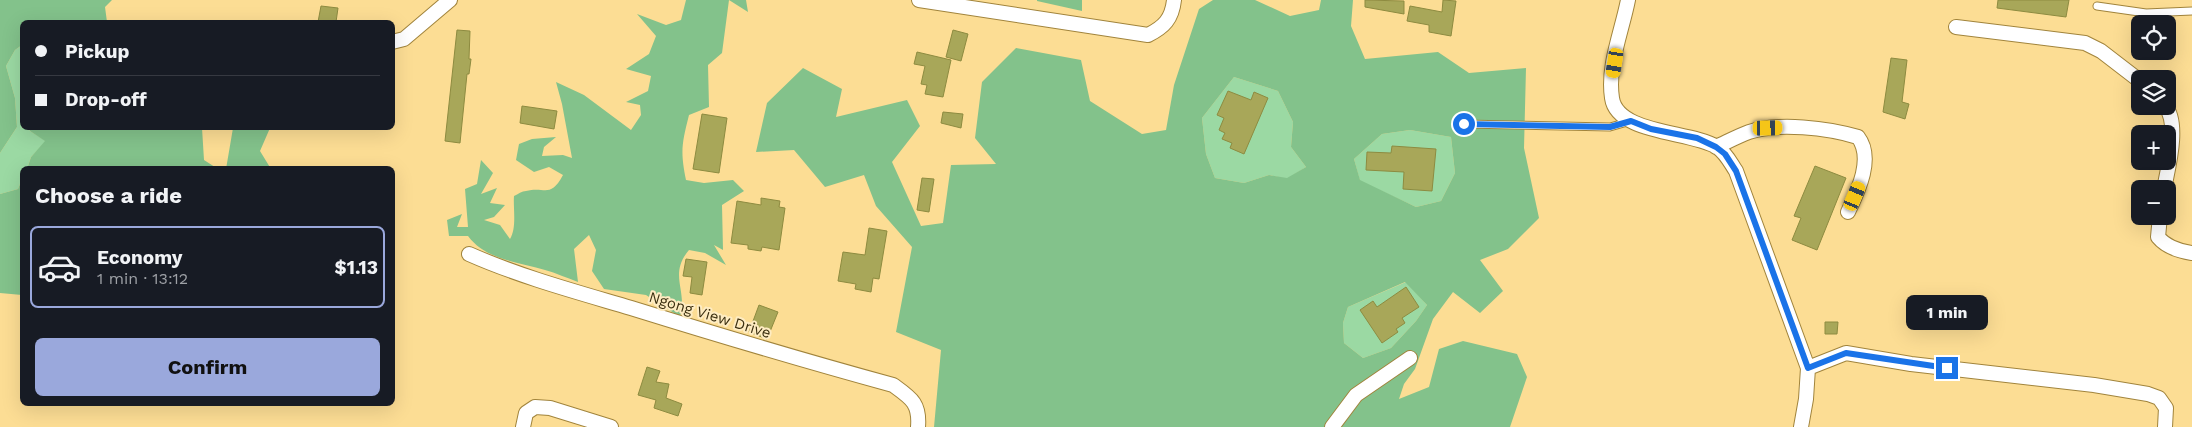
<!DOCTYPE html>
<meta charset="utf-8">
<style>
:root{--surface:#171b24;--page:#242831;--text:#f1f3f6;--muted:#9ea1a6;--line:#363941;--accent:#9aa8dc}
body{margin:0;font-family:"Work Sans",sans-serif;background:var(--page);color:var(--text);height:100vh;display:flex;flex-direction:column;font-size:19px;white-space:nowrap}
*{box-sizing:border-box;margin:0}
p{font-size:16px;color:var(--muted)}
.icon{flex:none;width:28px;height:28px;fill:none;stroke:currentColor;stroke-width:2;stroke-linecap:round;stroke-linejoin:round}
.map{position:relative;flex:1;overflow:hidden}
.side{position:absolute;left:20px;top:166px;width:375px;height:240px;display:flex;flex-direction:column;background:var(--surface);border-radius:8px;box-shadow:0 5px 20px #0002}
.side>*{flex:none}
.guide{position:absolute;left:20px;top:20px;width:375px;height:110px;border-radius:8px;box-shadow:0 5px 20px #0002;display:grid;align-content:center;height:110px;padding:0 15px;background:var(--surface)}
.buttons{position:absolute;left:2131px;top:15px;display:grid;gap:10px}
.buttons a{display:grid;place-items:center;width:45px;height:45px;border-radius:8px;background:var(--surface);box-shadow:0 5px 20px #0002;font-size:25px}
.end{position:absolute;width:22px;height:22px;margin:-11px;border:6px solid #1a73e8;background:#fff;box-shadow:0 0 0 2px #fff}
.from{border-radius:50%}
.bubble{position:absolute;height:35px;border-radius:8px;background:var(--surface);box-shadow:0 5px 20px #0002;font-size:16px;font-weight:700;line-height:35px;text-align:center}
.car{position:absolute;width:15px;height:30px;margin:-15px -8px;border-radius:6px;box-shadow:0 0 4px 1px #0007;background:linear-gradient(#f5c518 24%,#345 0 40%,#f5c518 0 76%,#345 0 86%,#f5c518 0)}
.guide b{display:flex;align-items:center;gap:18px;height:48px;font-size:19px}
.guide b+b{border-top:1px solid var(--line)}
.guide i{width:12px;height:12px;background:var(--text)}
ul{padding:0;list-style:none}
li{display:flex;align-items:center;gap:15px;height:82px;margin:0 10px 8px;padding:0 5px;border:2px solid transparent;border-radius:8px}
li div{flex:1}
li b{display:block;font-size:19px}
li em{font-style:normal;font-weight:700}
li.selected{border-color:var(--accent)}
li>.icon{width:45px;height:45px;stroke-width:1.5}
h2{padding:0 15px;font-size:22px;line-height:60px}
.action{display:flex;gap:10px;margin-top:auto;padding:10px 15px}
.action a{flex:1;height:58px;border-radius:8px;background:var(--accent);color:#111;font-size:20px;font-weight:700;line-height:58px;text-align:center}
.map>svg:first-child{display:block}
.green{fill:#9bd9a3}
.forest{fill:#83c28b;fill-rule:evenodd}
.building{fill:#a8a759;stroke:#8d8b40}
.lines{fill:none;stroke-linecap:round;stroke-linejoin:round}
.service-casing{stroke:#a1843c;stroke-width:9}
.minor-casing{stroke:#a1843c;stroke-width:16}
.service{stroke:#fff;stroke-width:7}
.minor{stroke:#fff;stroke-width:14}
.route{stroke:#1a73e8;stroke-width:6}
.labels{text-anchor:middle;stroke-width:4;stroke-linejoin:round;paint-order:stroke}
.street-label{font-size:15px;fill:#3b2f10;stroke:#feecc2}
</style>
<div class="map">
<svg width="2192" height="427" viewBox="0 0 2192 427">
<rect width="100%" height="100%" fill="#fcdd94"/>
<path class="green" d="M 22,45 L 22,128 L 29,128 L 30,131 L 46,141 L 31,157 L 27,169 L 22,169 L 22,179 L 18,189 L 0,194 L 0,153 L 17,127 L 15,98 L 6,66 L 15,50 Z
M 1234,77 L 1278,91 L 1293,122 L 1291,147 L 1306,167 L 1287,179 L 1269,175 L 1244,183 L 1215,178 L 1206,154 L 1202,118 Z
M 1410,130 L 1451,137 L 1455,173 L 1441,201 L 1416,207 L 1360,181 L 1354,159 L 1382,134 Z
M 1406,282 L 1427,305 L 1416,321 L 1391,348 L 1363,358 L 1344,343 L 1343,323 L 1348,307 Z"/>
<path class="forest" d="M 0,0 L 112,0 L 105,7 L 107,22 L 22,22 L 22,45 L 15,50 L 6,66 L 15,98 L 17,127 L 0,153 Z
M 686,0 L 746,0 L 748,12 L 729,0 L 722,53 L 708,65 L 709,107 L 689,115 C 682,143 680,151 686,180 L 704,183 L 733,180 L 744,191 L 722,205 L 723,250 L 714,245 L 726,265 L 705,253 L 689,250 C 668,275 688,290 680,317 L 646,295 L 604,289 L 592,271 L 596,250 L 589,235 L 574,249 L 578,282 C 567,278 556,273 545,270 C 518,262 486,260 468,236 L 449,236 L 447,220 L 462,214 L 457,227 L 468,227 L 465,189 L 477,184 L 481,160 L 493,173 L 481,194 L 497,188 L 490,203 L 505,205 L 494,217 L 484,220 L 500,225 L 510,239 C 517,227 513,209 514,196 C 518,194 522,191 526,191 C 545,186 550,199 563,175 L 549,167 L 534,172 L 516,160 L 519,144 L 532,139 L 556,137 L 544,147 L 542,156 L 563,155 L 572,158 L 562,104 L 556,82 L 584,95 L 631,130 L 641,115 L 640,105 L 626,102 L 648,91 L 651,76 L 626,69 L 649,54 L 656,36 L 637,14 L 666,25 L 681,20 Z
M 1037,0 L 1082,0 L 1082,11 L 1037,1 Z
M 1213,0 L 1255,0 L 1290,16 L 1319,10 L 1321,0 L 1353,0 L 1351,26 L 1365,59 L 1438,52 L 1469,73 L 1526,68 L 1524,148 L 1539,218 L 1508,249 L 1480,260 L 1503,291 L 1480,313 L 1453,292 L 1433,319 L 1415,369 L 1404,384 L 1399,399 L 1429,387 L 1439,349 L 1463,341 L 1517,354 L 1527,377 L 1510,427 L 934,427 L 941,350 L 896,332 L 912,247 L 876,206 L 864,175 L 825,187 L 794,150 L 756,152 L 767,103 L 803,68 L 842,89 L 836,117 L 907,100 L 920,126 L 892,162 L 921,226 L 943,223 L 951,165 L 996,164 L 975,138 L 982,82 L 1016,48 L 1081,60 L 1090,101 L 1142,134 L 1166,130 L 1174,85 L 1199,9 ZM 1234,77 L 1278,91 L 1293,122 L 1291,147 L 1306,167 L 1287,178 L 1269,175 L 1244,183 L 1215,178 L 1206,154 L 1202,118 ZM 1410,130 L 1451,137 L 1455,173 L 1441,201 L 1416,207 L 1360,180 L 1354,159 L 1382,134 ZM 1405,282 L 1427,305 L 1416,321 L 1391,348 L 1363,358 L 1344,343 L 1343,323 L 1348,307 Z
M 29,128 L 202,128 L 204,160 L 218,169 L 27,169 L 31,157 L 45,141 L 30,131 Z
M 233,128 L 270,128 L 260,151 L 271,169 L 226,169 Z
M 22,179 L 22,295 L 0,293 L 0,194 L 18,189 Z"/>
<path class="building" d="M 1365,0 L 1404,1 L 1404,14 L 1365,7 Z
M 1443,0 L 1456,1 L 1451,36 L 1429,32 L 1429,25 L 1407,21 L 1410,6 L 1442,12 Z
M 1998,0 L 2069,0 L 2066,17 L 1997,8 Z
M 321,6 L 338,8 L 336,22 L 318,22 Z
M 457,30 L 470,31 L 469,59 L 471,59 L 469,74 L 467,74 L 460,143 L 445,141 Z
M 953,30 L 968,34 L 961,61 L 946,57 Z
M 917,52 L 951,60 L 943,97 L 925,94 L 927,85 L 921,84 L 925,66 L 914,64 Z
M 1891,58 L 1907,60 L 1902,102 L 1909,104 L 1905,119 L 1883,112 Z
M 1228,91 L 1251,100 L 1254,92 L 1268,98 L 1244,154 L 1230,148 L 1232,143 L 1222,139 L 1225,133 L 1219,130 L 1224,118 L 1217,115 Z
M 522,106 L 557,111 L 554,129 L 520,123 Z
M 943,112 L 963,114 L 961,128 L 941,123 Z
M 702,114 L 727,118 L 719,173 L 693,169 Z
M 1392,146 L 1436,149 L 1432,191 L 1403,189 L 1404,172 L 1366,170 L 1367,152 L 1391,153 Z
M 1815,166 L 1846,178 L 1817,250 L 1792,240 L 1801,218 L 1794,216 Z
M 922,178 L 934,179 L 929,212 L 917,210 Z
M 761,198 L 780,201 L 779,207 L 785,208 L 779,250 L 762,247 L 761,251 L 748,249 L 748,245 L 731,243 L 737,201 L 761,205 Z
M 869,228 L 887,231 L 879,279 L 873,278 L 871,292 L 855,289 L 856,284 L 838,281 L 843,252 L 865,255 Z
M 686,259 L 707,262 L 702,295 L 690,293 L 692,277 L 683,276 Z
M 1406,287 L 1419,307 L 1402,318 L 1405,323 L 1396,329 L 1398,332 L 1382,343 L 1360,310 L 1373,301 L 1377,307 Z
M 759,305 L 778,312 L 767,339 L 749,332 Z
M 1825,322 L 1838,322 L 1837,334 L 1825,334 Z
M 647,367 L 660,371 L 656,382 L 669,384 L 666,398 L 682,404 L 678,416 L 654,408 L 656,400 L 638,395 Z"/>
<g class="lines">
<g class="service-casing">
<path id="service" d="M 2097,6 L 2146,13 L 2192,11
M 1464,124 L 1610,127 L 1631,121"/>
</g>
<g class="minor-casing">
<path id="minor" d="M 919,0 L 1148,35 C 1164,27 1172,19 1174,0
M 1628,0 C 1622,31 1607,66 1612,98 C 1617,134 1690,131 1717,147 C 1726,153 1730,162 1736,171 L 1808,368 L 1806,399 L 1801,427
M 1956,27 L 2085,43 L 2101,51 L 2140,81
M 392,42 L 404,39 L 450,0
M 1716,147 C 1727,142 1738,136 1749,132 C 1778,122 1828,128 1858,137 C 1874,158 1858,191 1848,212
M 2164,189 C 2168,168 2180,123 2165,106
M 2160,216 L 2158,237 C 2166,247 2179,251 2192,253
M 469,254 C 521,277 577,292 631,308 C 718,335 805,361 893,385 C 911,398 920,403 918,427
M 1808,368 L 1846,353 L 1911,364 L 2094,385 L 2148,394 L 2159,398 L 2166,408 L 2165,427
M 523,427 L 526,413 L 535,407 L 550,408 L 611,427
M 1332,427 L 1356,395 L 1410,358"/>
</g>
<use href="#service" class="service"/>
<use href="#minor" class="minor"/>
</g>
<g class="lines">
<path class="route" d="M 1464,124 L 1610,127 L 1631,121 L 1651,129 L 1697,138 L 1716,147 L 1725,154 L 1736,171 L 1808,368 L 1846,353 L 1947,368"/>
</g>
<g class="labels">
<g class="street-label">
<text transform="translate(710 315) rotate(17)" y="5">Ngong View Drive</text>
</g>
</g>
</svg>
<div class="buttons">
<a><svg class="icon" aria-label="locate" viewBox="0 0 24 24"><circle cx="12" cy="12" r="6"/><path d="M12 2v4M12 18v4M2 12h4M18 12h4"/></svg></a>
<a><svg class="icon" aria-label="layers" viewBox="0 0 24 24"><path d="M12 4l9 5-9 5-9-5zM3 14l9 5 9-5"/></svg></a>
<a>+</a>
<a>−</a>
</div>
<i class="end from" style="left:1464px;top:124px"></i>
<i class="end" style="left:1947px;top:368px"></i>
<div class="bubble" style="left:1906px;top:295px;width:82px">1 min</div>
<i class="car" style="left:1615px;top:63px;rotate:189deg"></i>
<i class="car" style="left:1768px;top:128px;rotate:89deg"></i>
<i class="car" style="left:1855px;top:196px;rotate:23deg"></i>
<div class="guide">
<b><i class="from"></i>Pickup</b>
<b><i></i>Drop-off</b>
</div>
<section class="side">
<h2>Choose a ride</h2>
<ul>
<li class="selected"><svg class="icon" aria-label="car" viewBox="0 0 24 24"><path d="M5 17H2v-5l4-1 3-4h7l3 4 3 1v5h-3M9 17h6M6 11h13"/><circle cx="7" cy="17" r="2"/><circle cx="17" cy="17" r="2"/></svg><div><b>Economy</b><p>1 min · 13:12</p></div><em>$1.13</em></li>
</ul>
<div class="action"><a>Confirm</a></div>
</section>
</div>
